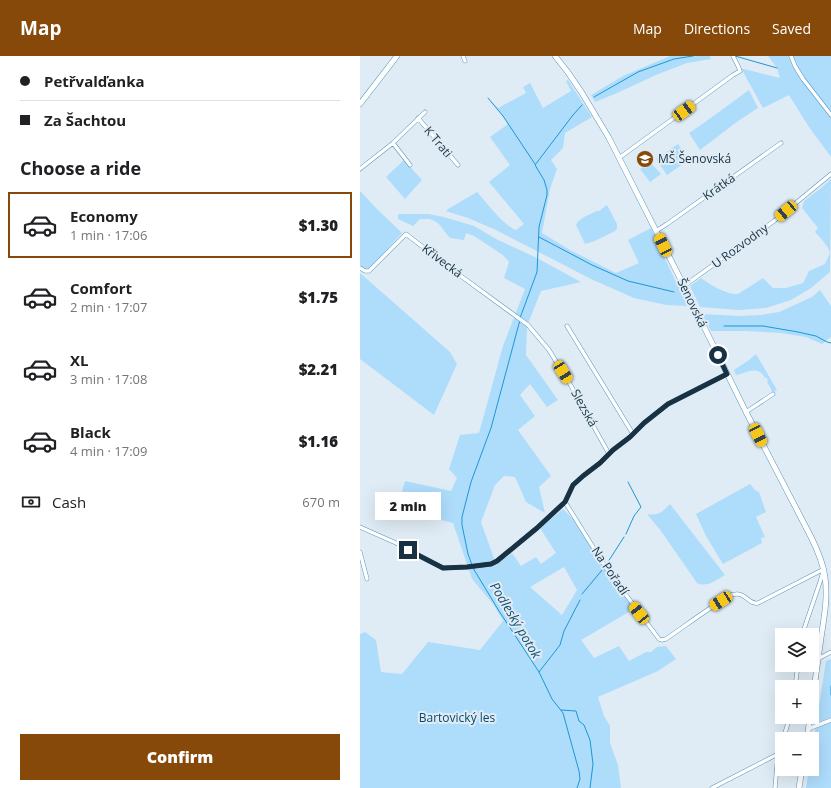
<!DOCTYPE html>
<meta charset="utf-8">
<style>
:root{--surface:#fff;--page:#f2f2f2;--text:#202124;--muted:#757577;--line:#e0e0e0;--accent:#86490a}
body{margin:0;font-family:"Open Sans",sans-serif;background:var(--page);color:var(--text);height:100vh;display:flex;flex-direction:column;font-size:15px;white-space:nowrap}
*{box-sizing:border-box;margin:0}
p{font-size:13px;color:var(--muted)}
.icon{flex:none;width:22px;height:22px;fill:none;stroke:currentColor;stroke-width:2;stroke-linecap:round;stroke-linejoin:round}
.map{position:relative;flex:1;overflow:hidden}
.drawer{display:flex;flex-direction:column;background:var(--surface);width:360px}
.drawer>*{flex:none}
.banner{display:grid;align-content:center;height:88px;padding:0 20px;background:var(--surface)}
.controls{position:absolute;left:415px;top:572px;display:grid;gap:8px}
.controls a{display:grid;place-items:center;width:44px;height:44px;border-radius:0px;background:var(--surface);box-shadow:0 4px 16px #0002;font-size:20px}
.end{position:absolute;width:18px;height:18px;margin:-9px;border:5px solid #183243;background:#fff;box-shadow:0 0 0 2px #fff}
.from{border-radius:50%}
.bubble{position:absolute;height:28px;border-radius:0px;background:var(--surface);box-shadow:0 4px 16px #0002;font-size:13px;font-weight:800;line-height:28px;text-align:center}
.car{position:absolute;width:12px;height:24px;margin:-12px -6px;border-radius:5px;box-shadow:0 0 3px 1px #0007;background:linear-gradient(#f5c518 24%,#345 0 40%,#f5c518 0 76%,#345 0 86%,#f5c518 0)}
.banner b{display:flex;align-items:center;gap:14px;height:38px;font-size:15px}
.banner b+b{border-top:1px solid var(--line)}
.banner i{width:10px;height:10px;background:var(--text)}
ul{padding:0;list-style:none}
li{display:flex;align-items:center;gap:12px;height:66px;margin:0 8px 6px;padding:0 12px;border:2px solid transparent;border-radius:0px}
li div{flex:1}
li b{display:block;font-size:15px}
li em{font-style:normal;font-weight:800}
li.selected{border-color:var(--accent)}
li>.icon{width:36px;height:36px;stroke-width:1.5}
h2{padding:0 20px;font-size:18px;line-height:48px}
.pay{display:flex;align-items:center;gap:10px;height:44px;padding:0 20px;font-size:15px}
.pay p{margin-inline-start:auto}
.button{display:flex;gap:8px;margin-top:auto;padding:8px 20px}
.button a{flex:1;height:46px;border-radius:0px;background:var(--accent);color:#fff;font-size:16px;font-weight:800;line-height:46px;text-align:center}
header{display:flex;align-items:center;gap:24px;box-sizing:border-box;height:56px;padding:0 20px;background:var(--accent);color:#fff}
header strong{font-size:19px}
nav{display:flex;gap:22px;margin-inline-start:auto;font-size:14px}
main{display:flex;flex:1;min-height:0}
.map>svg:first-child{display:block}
.green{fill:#aedcfb;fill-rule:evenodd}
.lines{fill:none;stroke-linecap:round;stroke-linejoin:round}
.stream{stroke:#1d97d4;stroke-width:1}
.street-casing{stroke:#5594bb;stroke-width:4.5}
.secondary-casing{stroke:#5594bb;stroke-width:6}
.street{stroke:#fff;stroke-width:3.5}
.secondary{stroke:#fff;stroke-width:5}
.route{stroke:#183243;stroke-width:5}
.labels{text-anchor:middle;stroke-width:4;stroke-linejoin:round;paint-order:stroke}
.street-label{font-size:12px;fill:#183243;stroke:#e0ecf5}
.poi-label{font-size:12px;fill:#183243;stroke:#e0ecf5;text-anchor:start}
.park-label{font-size:12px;fill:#094868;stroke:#e0ecf5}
.water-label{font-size:13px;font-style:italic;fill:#155070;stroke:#e0ecf5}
</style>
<header>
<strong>Map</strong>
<nav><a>Map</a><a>Directions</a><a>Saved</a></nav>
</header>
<main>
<section class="drawer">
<div class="banner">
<b><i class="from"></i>Petřvalďanka</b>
<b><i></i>Za Šachtou</b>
</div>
<h2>Choose a ride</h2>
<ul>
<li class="selected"><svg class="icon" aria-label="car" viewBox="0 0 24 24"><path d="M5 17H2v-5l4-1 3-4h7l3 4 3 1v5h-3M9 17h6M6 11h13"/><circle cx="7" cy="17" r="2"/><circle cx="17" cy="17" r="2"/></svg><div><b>Economy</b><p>1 min · 17:06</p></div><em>$1.30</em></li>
<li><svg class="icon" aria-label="car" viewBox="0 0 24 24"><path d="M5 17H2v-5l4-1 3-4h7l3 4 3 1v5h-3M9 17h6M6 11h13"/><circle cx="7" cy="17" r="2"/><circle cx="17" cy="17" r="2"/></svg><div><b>Comfort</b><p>2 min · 17:07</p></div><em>$1.75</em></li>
<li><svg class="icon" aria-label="car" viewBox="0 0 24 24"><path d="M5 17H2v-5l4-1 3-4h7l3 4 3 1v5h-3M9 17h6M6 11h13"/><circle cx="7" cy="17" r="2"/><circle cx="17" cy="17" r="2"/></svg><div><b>XL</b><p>3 min · 17:08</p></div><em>$2.21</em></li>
<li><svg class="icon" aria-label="car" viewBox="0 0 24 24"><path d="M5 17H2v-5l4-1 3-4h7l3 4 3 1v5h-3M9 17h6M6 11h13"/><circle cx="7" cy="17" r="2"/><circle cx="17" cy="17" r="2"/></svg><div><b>Black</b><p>4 min · 17:09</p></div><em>$1.16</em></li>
</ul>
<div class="pay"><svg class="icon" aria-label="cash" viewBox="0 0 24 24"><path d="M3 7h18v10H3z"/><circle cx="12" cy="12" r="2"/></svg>Cash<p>670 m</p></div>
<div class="button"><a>Confirm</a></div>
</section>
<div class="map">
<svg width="471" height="732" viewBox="0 0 471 732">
<rect width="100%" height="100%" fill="#e0ecf5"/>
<path class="green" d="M 310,0 L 350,0 L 351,3 L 327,7 L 296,19 L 257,37 L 235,46 L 231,39 L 263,20 Z
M 408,0 L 471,0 L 471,101 L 449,71 L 429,39 L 403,52 L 382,14 L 382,13 L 384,13 L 420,22 L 417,12 Z
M 208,24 L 232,61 L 205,77 L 203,92 L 191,104 L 197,113 L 190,133 L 182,177 L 210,194 L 256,217 L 279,207 L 268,184 L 291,172 L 314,222 L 329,250 L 306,249 L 274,242 L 231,223 L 136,174 L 108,162 L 86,155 L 88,153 L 117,136 C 127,147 143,169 156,174 L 164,168 L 129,126 L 150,109 L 130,81 L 148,68 L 143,60 L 128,42 L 138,52 L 140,51 L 166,37 L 163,31 L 170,27 L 183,52 L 211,35 L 206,25 Z
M 389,34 L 398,52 L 378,65 L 340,94 L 329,77 L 341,69 Z
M 318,88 L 329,104 L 307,119 L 296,103 Z
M 44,104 L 62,124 L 45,143 L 26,121 Z
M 291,107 L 301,118 L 290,126 L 280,113 Z
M 471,123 L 470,216 L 451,232 L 431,244 L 406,252 L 378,254 L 340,251 L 330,230 L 341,222 C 352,230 365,238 378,238 L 403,222 L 413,232 L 426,232 L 443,227 L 449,215 L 465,208 L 470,197 C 468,189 461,183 455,176 L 458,172 L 442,152 L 444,145 L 461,132 Z
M 0,135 L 18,154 L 42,177 L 10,212 L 5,213 L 0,209 Z
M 247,149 L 257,168 L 257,173 L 255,175 L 235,185 L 225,188 L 216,169 C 219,162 230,158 237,155 L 239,155 Z
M 38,158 L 68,158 L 84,161 L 114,170 L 138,184 L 177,202 L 221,226 L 181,235 L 167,270 L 166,299 L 198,344 L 187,351 L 170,328 L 160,339 L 175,360 L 158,374 L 191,420 L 179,431 L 185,457 L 166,446 L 155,421 L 144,420 L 135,429 L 121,466 L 136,508 L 152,497 L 161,510 L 176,501 L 181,508 L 196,497 L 180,472 L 203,453 L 213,463 L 274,553 L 221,584 L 234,602 L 259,590 L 269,605 L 286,596 L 291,596 L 297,591 L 306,590 L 316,603 L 298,615 L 238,641 L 244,660 L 250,670 L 250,687 L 258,709 L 261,732 L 0,732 L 0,578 L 5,576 L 16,584 L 21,616 L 42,618 L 68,586 L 120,594 L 143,565 L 133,548 L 112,523 L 93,467 L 37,453 L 45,425 L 91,435 L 97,422 L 89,413 L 100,379 L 119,377 L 143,290 L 165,233 L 144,222 L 149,206 L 143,199 L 114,180 L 106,177 L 104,184 L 90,182 L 78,167 L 70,163 L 60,163 L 53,170 L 38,163 ZM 204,511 L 217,534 L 202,559 L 170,531 Z
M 0,217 L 90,296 L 97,308 L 74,359 L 0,303 Z
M 460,234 L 471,250 L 471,281 L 462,288 L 446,281 L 421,277 L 384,275 L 351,275 L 342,258 L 379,260 L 401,259 L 419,256 L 452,241 Z
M 396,298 L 417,334 L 412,337 L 411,333 L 407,326 L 408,325 L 406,321 L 405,322 C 398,309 388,316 376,319 L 374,314 L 389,304 Z
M 390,428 L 395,434 L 399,436 L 406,456 L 396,461 L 405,481 L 401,482 L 402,487 L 363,508 L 346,480 L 336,458 Z
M 310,448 L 365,519 C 356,524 347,532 337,527 L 301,475 L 287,458 C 299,460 302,456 310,448 Z
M 471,603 L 471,732 L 446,732 L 449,713 L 452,713 L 452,695 L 466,605 Z"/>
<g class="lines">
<path class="stream" d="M 375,0 L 417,12
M 234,41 L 278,16 L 314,3 L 333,0
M 128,42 L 143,60 L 175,108
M 179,181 L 232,209 L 268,225 L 314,236
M 160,262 L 177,216 L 179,171 L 187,139 L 187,134 L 184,124 L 175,109 L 213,59 L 222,49
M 364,270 L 403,270 L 438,276 L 456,280 L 467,286 L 471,287
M 266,478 L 274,460 L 281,451 L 268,426
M 112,509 L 108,498 L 102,469 L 102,461 L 111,426 L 131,372 L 160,264
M 246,509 L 264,481
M 113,512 L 139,555 L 179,616 L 192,643 L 203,657 L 219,715 L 220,723 L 217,732
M 222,538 L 243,513
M 179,616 L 200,589 L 204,575 L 220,544
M 471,630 L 471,639
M 201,654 L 216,655 L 219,665 L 224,669 L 230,684 L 233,708 L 230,732"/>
<g class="street-casing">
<path id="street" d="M 103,0 L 105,5
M 431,0 L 435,10 L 443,23 L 471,59
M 58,62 L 98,109
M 33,87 L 50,109
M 259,102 L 373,19 L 380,15 L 379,12 L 373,0
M 0,113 L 33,87 L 65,56
M 296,175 L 307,168 L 421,87
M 0,212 L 5,215 L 9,215 L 46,178 L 94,215 L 168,269 L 189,294 L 210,328 L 249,398
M 324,230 L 414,165 L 471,118
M 207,270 L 273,378
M 386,356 L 413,338
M 205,446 L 246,512 L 299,583 L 302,584 L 306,583 C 322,572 338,560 355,549 C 361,545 368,538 376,538 C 386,537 389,549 398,547 L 464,513
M 0,471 L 36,487 L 83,512 L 107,511 L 131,508 L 137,505 L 177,472 L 205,446 L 213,429 L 223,420 L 240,407 L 253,394 L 270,381 L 284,367 L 308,348 L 367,318
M 0,496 L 7,523
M 442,579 L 460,526 L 463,516
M 452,606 L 471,596
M 435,631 L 438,609
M 448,673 L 471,664
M 423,683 L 430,661
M 352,732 L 418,698
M 415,732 L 418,698 L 422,686"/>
</g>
<g class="secondary-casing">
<path id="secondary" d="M 195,0 L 207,15 L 222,37 L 249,82 L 324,230 L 386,356 L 451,481 C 457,493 463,507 465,521 C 468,542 464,562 461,582 C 458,604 455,625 452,647
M 0,48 L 37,0
M 447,683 L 450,661
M 439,732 L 442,713"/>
</g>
<use href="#street" class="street"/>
<use href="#secondary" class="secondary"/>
</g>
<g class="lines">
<path class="route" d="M 48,494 L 83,512 L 107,511 L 131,508 L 137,505 L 177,472 L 205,446 L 213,429 L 223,420 L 240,407 L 253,394 L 270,381 L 284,367 L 308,348 L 367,318 L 358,299"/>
</g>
<defs>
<g id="school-disc" transform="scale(0.9)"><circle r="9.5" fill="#86490a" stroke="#e0ecf5"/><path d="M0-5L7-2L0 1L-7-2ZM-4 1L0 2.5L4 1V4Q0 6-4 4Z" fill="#fff"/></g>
</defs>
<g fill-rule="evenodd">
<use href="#school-disc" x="285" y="103"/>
</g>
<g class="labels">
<g class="street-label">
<text transform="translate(78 86) rotate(50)" y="4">K Trati</text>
<text transform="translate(359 131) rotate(-35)" y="4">Krátká</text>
<text transform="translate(380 190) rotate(-36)" y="4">U Rozvodny</text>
<text transform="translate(82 205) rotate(37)" y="4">Křivecká</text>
<text transform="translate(332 247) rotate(64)" y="4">Šenovská</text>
<text transform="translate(224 352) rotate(61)" y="4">Slezská</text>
<text transform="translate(250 515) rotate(56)" y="4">Na Pořadí</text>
</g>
<g class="poi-label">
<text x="298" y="107">MŠ Šenovská</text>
</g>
<g class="park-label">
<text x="97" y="666">Bartovický les</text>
</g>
<g class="water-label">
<text transform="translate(156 564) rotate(59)" y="5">Podleský potok</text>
</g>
</g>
</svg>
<div class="controls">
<a><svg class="icon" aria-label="layers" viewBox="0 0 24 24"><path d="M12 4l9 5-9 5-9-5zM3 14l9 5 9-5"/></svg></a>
<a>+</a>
<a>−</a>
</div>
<i class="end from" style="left:358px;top:299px"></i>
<i class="end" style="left:48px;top:494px"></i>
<div class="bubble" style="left:15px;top:436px;width:66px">2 min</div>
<i class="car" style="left:324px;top:55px;rotate:54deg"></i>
<i class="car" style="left:426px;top:155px;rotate:230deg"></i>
<i class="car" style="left:303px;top:189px;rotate:334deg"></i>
<i class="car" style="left:203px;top:316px;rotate:148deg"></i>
<i class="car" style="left:398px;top:379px;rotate:153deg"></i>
<i class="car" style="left:361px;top:545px;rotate:237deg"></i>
<i class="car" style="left:279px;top:557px;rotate:322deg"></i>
</div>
</main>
